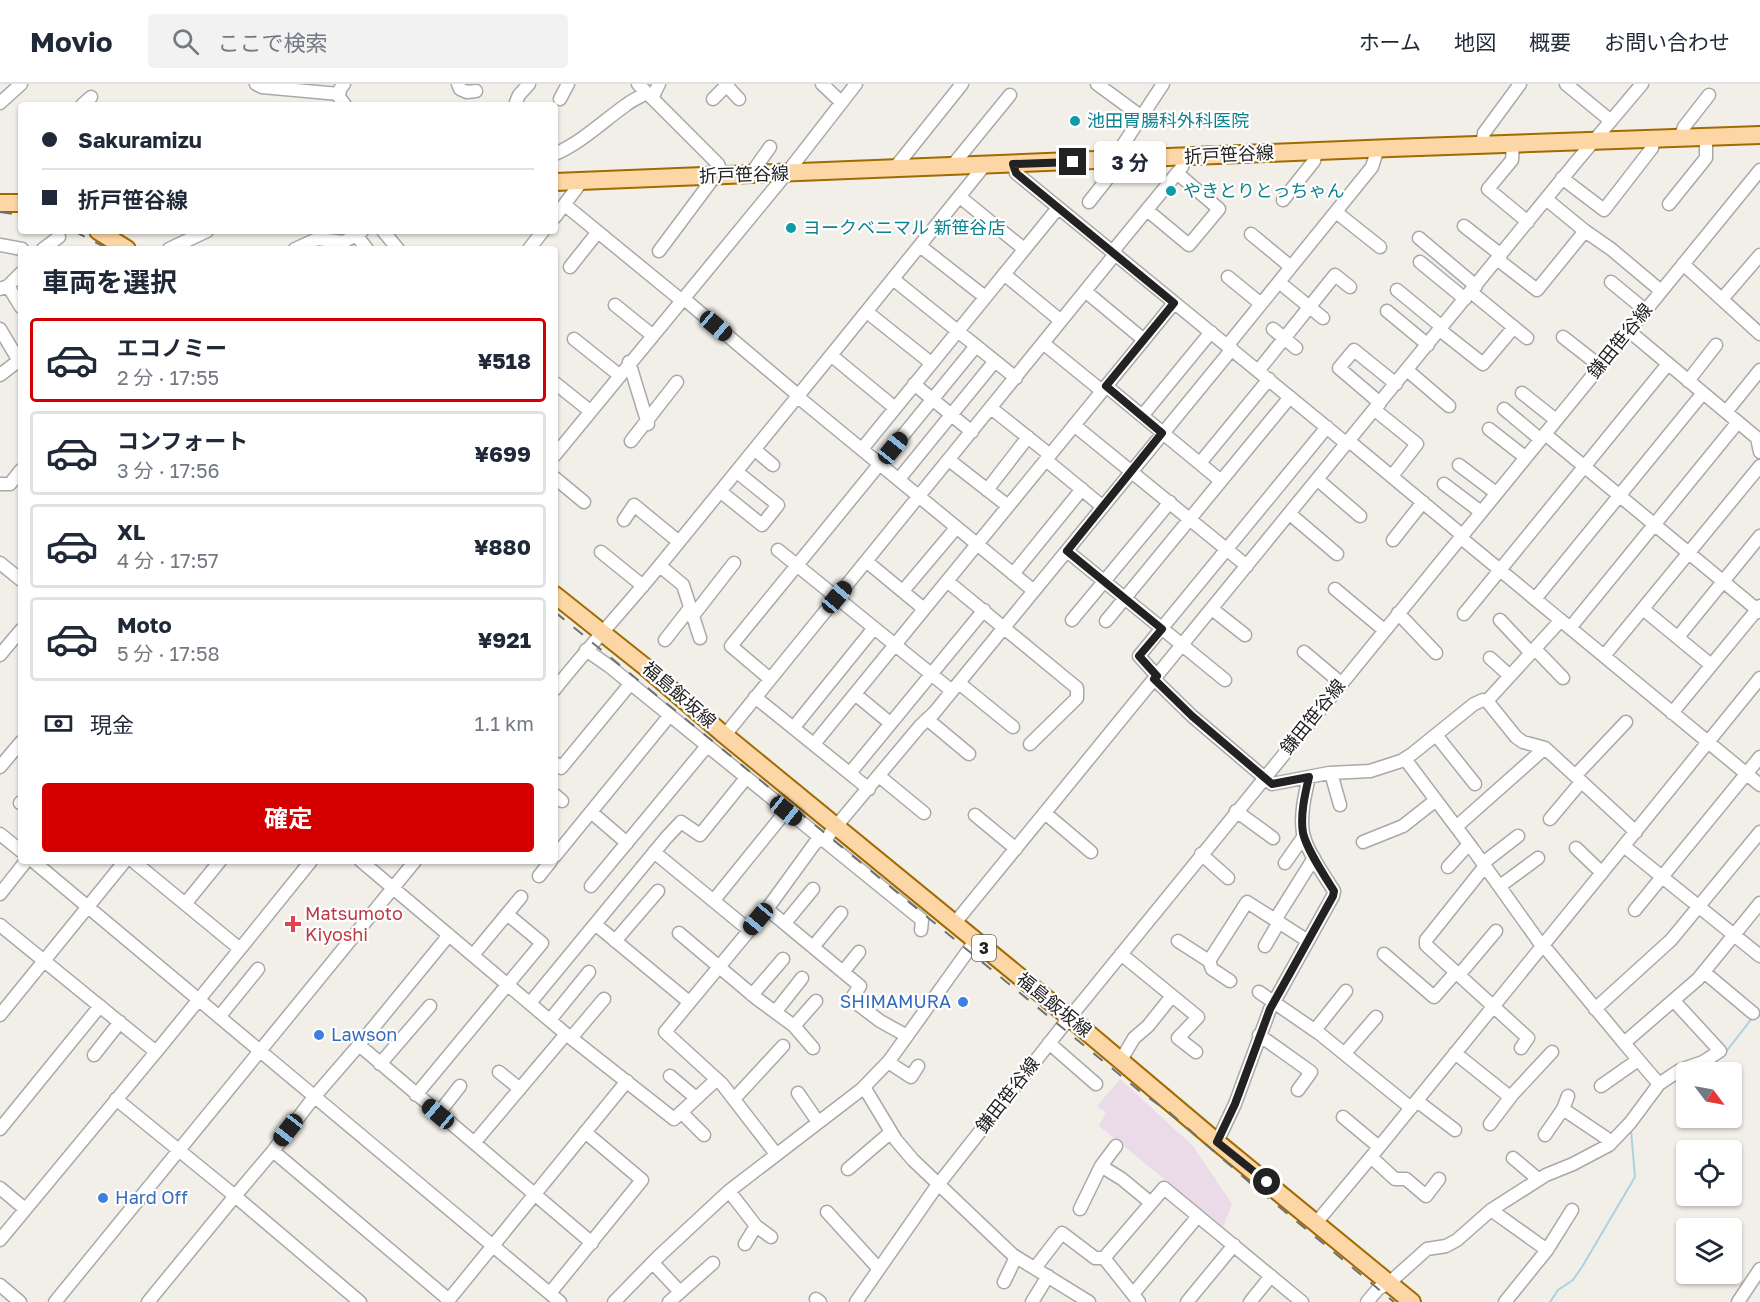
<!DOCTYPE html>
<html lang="ja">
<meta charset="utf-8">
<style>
:root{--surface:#fff;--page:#f2f2f3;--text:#1f2937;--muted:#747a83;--line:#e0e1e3;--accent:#d40000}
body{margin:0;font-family:"Golos Text","Noto Sans JP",sans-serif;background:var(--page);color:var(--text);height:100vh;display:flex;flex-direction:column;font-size:22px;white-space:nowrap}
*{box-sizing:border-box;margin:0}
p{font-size:20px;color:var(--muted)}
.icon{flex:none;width:33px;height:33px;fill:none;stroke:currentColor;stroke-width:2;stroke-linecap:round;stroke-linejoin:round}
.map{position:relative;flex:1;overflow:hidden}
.details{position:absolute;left:18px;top:162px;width:540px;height:618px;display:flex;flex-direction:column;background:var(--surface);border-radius:6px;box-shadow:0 2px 4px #0004}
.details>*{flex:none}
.top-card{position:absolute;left:18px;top:18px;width:540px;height:132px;border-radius:6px;box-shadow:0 2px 4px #0004;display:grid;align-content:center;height:132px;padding:0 24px;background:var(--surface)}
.needle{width:39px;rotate:122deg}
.tools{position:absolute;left:1676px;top:978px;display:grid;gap:12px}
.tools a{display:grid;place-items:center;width:66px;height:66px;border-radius:6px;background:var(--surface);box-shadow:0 2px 4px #0004;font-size:30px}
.end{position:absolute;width:27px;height:27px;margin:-14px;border:8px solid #222;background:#fff;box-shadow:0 0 0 3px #fff}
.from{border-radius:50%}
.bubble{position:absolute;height:42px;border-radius:6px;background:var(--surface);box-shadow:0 2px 4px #0004;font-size:20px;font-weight:700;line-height:42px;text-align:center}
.car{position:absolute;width:18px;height:36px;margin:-18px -9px;border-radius:8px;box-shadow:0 0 4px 2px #0007;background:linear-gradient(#222 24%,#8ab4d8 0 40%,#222 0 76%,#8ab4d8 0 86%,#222 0)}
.top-card b{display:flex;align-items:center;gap:21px;height:57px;font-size:22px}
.top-card b+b{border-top:2px solid var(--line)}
.top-card i{width:15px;height:15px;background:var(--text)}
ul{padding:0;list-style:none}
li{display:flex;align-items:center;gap:18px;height:84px;margin:0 12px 9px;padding:0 12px;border:3px solid var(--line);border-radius:6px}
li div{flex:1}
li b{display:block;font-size:22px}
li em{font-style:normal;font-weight:700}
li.selected{border-color:var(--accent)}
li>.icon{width:54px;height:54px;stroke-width:1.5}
h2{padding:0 24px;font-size:27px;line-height:72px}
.pay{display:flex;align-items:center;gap:15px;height:66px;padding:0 24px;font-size:22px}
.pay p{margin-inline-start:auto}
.primary-button{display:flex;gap:12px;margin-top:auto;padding:12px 24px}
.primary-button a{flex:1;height:69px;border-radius:6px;background:var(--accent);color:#fff;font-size:24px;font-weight:700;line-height:69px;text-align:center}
header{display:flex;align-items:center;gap:36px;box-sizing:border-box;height:84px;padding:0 30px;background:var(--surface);border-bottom:2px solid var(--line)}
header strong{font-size:28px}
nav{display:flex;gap:33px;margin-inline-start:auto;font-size:21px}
.search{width:420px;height:54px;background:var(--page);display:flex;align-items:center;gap:15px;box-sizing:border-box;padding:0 21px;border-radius:6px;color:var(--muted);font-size:22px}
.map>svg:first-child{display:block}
.industrial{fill:#ebdbe8}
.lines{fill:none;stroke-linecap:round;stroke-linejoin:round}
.stream{stroke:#aad3df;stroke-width:2}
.minor-casing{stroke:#a9a9a9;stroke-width:15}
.major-casing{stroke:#a06b00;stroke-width:20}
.minor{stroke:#fff;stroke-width:12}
.major{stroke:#fcd6a4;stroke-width:16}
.rail{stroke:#707070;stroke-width:2;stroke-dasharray:12 12;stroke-linecap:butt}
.route{stroke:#222;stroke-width:8}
.culture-dot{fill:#0f9aa8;stroke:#fff;stroke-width:2}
.health-dot{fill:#e0444e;stroke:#fff;stroke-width:2}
.shop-dot{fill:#3f7fe0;stroke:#fff;stroke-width:2}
.labels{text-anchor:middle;stroke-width:4.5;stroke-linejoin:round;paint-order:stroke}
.shield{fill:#fff;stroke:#646464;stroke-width:1.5}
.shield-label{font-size:16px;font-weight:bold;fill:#222}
.culture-label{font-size:18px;fill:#0d838f;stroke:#fff;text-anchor:start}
.street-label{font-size:18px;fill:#222;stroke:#fff}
.health-label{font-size:18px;fill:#be3a42;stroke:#fff;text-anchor:start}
.shop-label{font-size:18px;fill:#366cbe;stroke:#fff;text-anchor:start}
</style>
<header>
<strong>Movio</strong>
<div class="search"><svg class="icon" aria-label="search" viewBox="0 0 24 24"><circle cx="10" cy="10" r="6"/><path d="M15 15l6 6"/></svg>ここで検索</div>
<nav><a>ホーム</a><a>地図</a><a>概要</a><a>お問い合わせ</a></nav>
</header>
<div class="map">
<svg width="1760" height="1218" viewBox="0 0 1760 1218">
<rect width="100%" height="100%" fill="#f2efe9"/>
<path class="industrial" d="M 1120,995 L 1193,1062 L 1232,1120 L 1223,1143 L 1099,1042 L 1106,1028 L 1097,1022 Z"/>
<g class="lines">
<path class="stream" d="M 1725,969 L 1753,933
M 1550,1218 L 1558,1206 L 1573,1196 L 1582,1183 L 1635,1093 L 1631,1046"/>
<g class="minor-casing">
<path id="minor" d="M 256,0 L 262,3 L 339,10
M 344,0 L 340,5 L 339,13 L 345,21
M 458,0 L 460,5 L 467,8 L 476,7
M 638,0 L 718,80 L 723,92
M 822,0 L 841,18
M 1097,0 L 1142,33
M 1566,0 L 1611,37
M 727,2 L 739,15
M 652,14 L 659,0
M 560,15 L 568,0
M 713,15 L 728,0
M 516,18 L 519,11 L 529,0
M 0,19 L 21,0
M 82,21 L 91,13
M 1680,54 L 1684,43 L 1709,11
M 1513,60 L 1512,76 L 1488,105 L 1528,138
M 1482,61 L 1484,49 L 1520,0
M 555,70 C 582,58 602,38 626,21 C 632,16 640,13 646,9
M 1113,76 L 1163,0
M 1013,80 L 1016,89 L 1347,360
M 952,82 L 1010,11
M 894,85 L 962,0
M 751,90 L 770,63
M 1562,94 L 1604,126 L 1652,64 L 1654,55
M 960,113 L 1024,165
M 1283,116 L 1314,77 L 1316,67
M 1089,118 L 1115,85 L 1118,76
M 1669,120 L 1706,74 L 1706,53
M 565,121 L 681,216
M 1147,126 L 1189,161 L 1219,125 L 1177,89
M 1336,128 L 1380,163
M 555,133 L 582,97
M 1464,142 L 1501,171
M 383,147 L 398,165
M 1585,147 L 1611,165 L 1661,207
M 1251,150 L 1291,183
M 356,151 L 367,165
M 1419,154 L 1476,202
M 0,161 L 22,165
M 920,162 L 985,213
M 43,165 L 59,153
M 169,165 L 207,147
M 295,165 L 317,155 L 344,158 L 362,147
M 529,165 L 543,147
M 659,167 L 715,92
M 1113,167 L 1182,83 L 1184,73
M 1497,175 L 1537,206 L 1585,147 L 1546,115
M 1420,178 L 1465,215
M 1683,180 L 1760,250
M 570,183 L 597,149
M 1004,190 L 1061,237
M 1228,193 L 1261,220
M 893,195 L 1016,294
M 1611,198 L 1645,226
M 8,202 L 21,223
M 1285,203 L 1323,234
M 0,205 L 8,202 L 21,189
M 1397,206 L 1442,243
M 1085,207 L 1144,256
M 1471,208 L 1527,254
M 683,214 L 799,312
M 1722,215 L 1760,171
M 615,221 L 652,251
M 1387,227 L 1428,261
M 867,228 L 931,279
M 0,245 L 19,277
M 1273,245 L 1296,264
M 1440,246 L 1483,280 L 1514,243
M 1629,247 L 1757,354 L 1760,368
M 1563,253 L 1600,282
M 574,255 L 619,291
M 1043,259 L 1102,307
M 1227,262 L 1372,83 L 1378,64
M 832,272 L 895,324
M 629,278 L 648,340
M 1407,286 L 1449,322
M 1258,287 L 1335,191 L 1350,203
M 0,291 L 21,275
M 1688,297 L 1716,261
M 555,299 L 590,327
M 914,300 L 972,348
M 1106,302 L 1221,397
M 1522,309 L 1556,336
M 798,313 L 1034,507
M 1380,319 L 1339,284 L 1354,266 L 1396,300
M 991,324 L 1050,371
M 1504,325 L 1540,355
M 1375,326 L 1417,360 L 1392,392
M 1726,328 L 1760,286
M 1142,332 L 1211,248
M 1074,341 L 1247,482
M 1489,345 L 1525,373
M 1545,350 L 1760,528
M 631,357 L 677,298
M 1349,357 L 1462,451
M 862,365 L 1058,124
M 755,366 L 773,381
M 555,371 L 786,90 L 856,0
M 949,376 L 1008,422
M 1046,376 L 1103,423
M 1200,379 L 1269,295
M 1459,381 L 1496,409
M 555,394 L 584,418
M 899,395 L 995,277
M 1318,396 L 1360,432
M 0,400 L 10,400 L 21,386
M 1444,400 L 1481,428
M 987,406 L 1028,353
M 721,408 L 762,441 L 778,421 L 737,388
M 1290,430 L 1337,470
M 624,436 L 634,421 L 679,458
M 1460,453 L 1760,701
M 1393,456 L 1423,418
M 778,466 L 952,607
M 1067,467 L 1225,596
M 601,468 L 643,502
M 866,477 L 924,525
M 0,479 L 21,496
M 660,482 L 683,501 L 700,554
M 1013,490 L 1082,405
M 947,497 L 1077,604 L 1077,614 L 1030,660
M 1335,505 L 1384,546
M 903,507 L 956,444
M 1535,515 L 1703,309
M 1212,525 L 1245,551
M 1643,525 L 1711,581
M 1398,529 L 1436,569
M 1464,530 L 1668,280
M 692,533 L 734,479
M 1072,536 L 1170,418
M 1500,536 L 1531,569
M 1106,537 L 1290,313
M 1570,544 L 1738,338
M 1678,553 L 1760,452
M 665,556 L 690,524
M 1535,565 L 1563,594
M 586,566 L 609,582 L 922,836 L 921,846
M 1304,568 L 1341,599
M 0,571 L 21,546
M 1604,572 L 1760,382
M 1490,574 L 1510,592
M 1157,592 L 1139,572 L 1327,343
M 770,595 L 731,562 L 976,262
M 1154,595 L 1192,632 L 1272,700 L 1329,689 L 1370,687 L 1401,677 L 1412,670 L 1474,620 L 1483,616 L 1487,617 L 1516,653 L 1523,658 L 1545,664 L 1636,748
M 959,599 L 1013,643
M 555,605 C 589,562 626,523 661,480 C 769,348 877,215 984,82
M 855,610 L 890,639
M 755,613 L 869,705
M 1487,617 L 1561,536
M 1672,629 L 1760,522
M 927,635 L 969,670
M 794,643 L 874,544
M 725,651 L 1116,169
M 1436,651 L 1475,700
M 814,660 L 1174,219
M 1405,675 L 1472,764 L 1542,862
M 555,679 L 561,684 L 631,599
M 0,683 L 21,658
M 850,689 L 984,526
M 1331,689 L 1340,721
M 879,692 L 924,729
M 1575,692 L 1626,638
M 555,711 L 562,717
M 20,719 L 21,718
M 1236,727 L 1273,754
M 591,728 L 627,759
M 1045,729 L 1091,768
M 975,731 L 1016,765
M 1550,735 L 1581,698
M 1456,743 L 1545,664
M 0,750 L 21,767
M 1363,758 L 1403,742 L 1436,716
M 1625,763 L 1760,872
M 1576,764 L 1602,789
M 654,768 L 749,846
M 1201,770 L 1228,794
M 555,772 L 670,631
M 33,777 L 560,1218
M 133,777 L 240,865 L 311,777
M 361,777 L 566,950 L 674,1035 L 717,995
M 1285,779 L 1304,752
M 1483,779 L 1518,752
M 1485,782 L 1426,856 L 1426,861 L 1528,954 L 1521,964
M 1448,783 L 1469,760
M 539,792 L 551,777
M 591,802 L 707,662
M 1500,802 L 1538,774
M 0,810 L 26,777
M 714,816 L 786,727
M 185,820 L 220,777
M 767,825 L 860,902 L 851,915 L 880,937 L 907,952
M 1635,826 L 1760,673
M 1275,836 L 1314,774
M 785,839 L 813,805
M 595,840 L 689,918
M 954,840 L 1576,78 L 1642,0
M 0,841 L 156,968 L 0,1156
M 679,849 L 756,914 L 794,942 L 813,964
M 615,857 L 658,807
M 1178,857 L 1209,877 L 1247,818 L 1308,857
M 1543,861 L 1624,959 L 1698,895 L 1760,819
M 1265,862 L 1279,838
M 813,863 L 841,829
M 1121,870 L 1198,933 L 1178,954 L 1196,968
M 1384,870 L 1434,913 L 1456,888
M 473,871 L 521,813
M 1209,877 L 1212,885 L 1230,897
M 843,888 L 859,868
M 1704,888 L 1753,929
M 1459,891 L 1496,847
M 1259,908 L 1320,950 L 1411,1024
M 752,911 L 783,875
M 530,919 L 666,754 L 681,738 L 700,751 L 746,694
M 1595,925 L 1671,856 L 1760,748
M 776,927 L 802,894
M 0,931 L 125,777
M 219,933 L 258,885
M 550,936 L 589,888
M 794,942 L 816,917
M 1315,946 L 1346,907
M 1259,951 L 1311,988 L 1298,1006
M 571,954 L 604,915
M 1049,959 L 1096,1000
M 1624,959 L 1659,1000
M 359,961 L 592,1159
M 156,968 L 240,865
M 1345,969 L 1376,933
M 1455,969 L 1510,1013
M 94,971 L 120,938
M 1121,976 L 1134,954 L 1148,942 L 1172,912
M 888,978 L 911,993 L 918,982
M 380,980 L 430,922
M 499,988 L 520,1005
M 670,992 L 696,1014
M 1601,1002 L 1638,976
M 864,1003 L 896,1056 L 913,1076 L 1013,1171 L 1089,1218
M 798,1009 L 818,1038
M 416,1011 L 542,859 L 507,830
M 116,1015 L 235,1112 L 148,1218
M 734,1015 L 783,962
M 1417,1017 L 1455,1046
M 1563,1025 L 1612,1058
M 681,1028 L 704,1051
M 438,1030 L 460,1002
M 1343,1033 L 1379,1063
M 1490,1040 L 1512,1011 L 1552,968
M 0,1045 L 100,922
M 1545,1051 L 1563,1025 L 1568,1012
M 1217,1058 L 1235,1020 L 1270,925 L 1333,812 L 1334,807 C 1324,791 1306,766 1303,749 C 1300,731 1305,710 1309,693
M 474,1059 L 566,950
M 273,1067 L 314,1013 L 359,961 L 449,851
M 776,1070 L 722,1000 L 665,948 L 767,825 L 815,759 L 828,752 L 920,642 L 934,629 L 1232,265
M 1371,1073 L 1395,1095 L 1406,1095 L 1426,1112 L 1439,1095
M 1513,1074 L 1538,1095
M 1101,1082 L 1122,1095 L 1151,1119
M 848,1085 L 891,1048
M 0,1104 L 25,1125
M 729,1107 L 756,1142 L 771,1153
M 1080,1125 L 1101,1082 L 1116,1062
M 1491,1126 L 1547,1166
M 827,1128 L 879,1185
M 1316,1139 L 1371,1073 L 1760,594
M 745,1160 L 756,1142
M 1104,1174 L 1164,1104 L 1302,1218
M 653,1179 L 680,1208
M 1035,1184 L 1062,1149 L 1095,1174 L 1104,1174 L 1139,1218
M 1004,1198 L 1016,1173
M 0,1201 L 20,1218
M 550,1209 L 642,1096 L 585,1048
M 1133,1210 L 1198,1132
M 816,1215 L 820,1218
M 55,1218 L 415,777
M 360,1218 L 235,1112 L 273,1067 L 449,1216
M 447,1218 L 627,997
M 614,1218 L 658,1173 L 729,1107 L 862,1005 L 889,977 L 975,857
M 669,1218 L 713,1179
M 856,1218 L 934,1106 L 1062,943 L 1760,86
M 1032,1218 L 1048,1192
M 1187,1218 L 1234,1161
M 1250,1218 L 1271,1192
M 1367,1218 L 1378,1205 L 1389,1199 L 1427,1165 L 1446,1162 L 1457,1156 L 1491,1126 L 1546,1091 L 1573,1080 L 1609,1061 L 1630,1039 L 1659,1000 L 1680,986 L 1703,978 L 1720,967 L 1674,917
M 1505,1218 L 1547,1166 L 1572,1126
M 1738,1218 L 1760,1185"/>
</g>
<g class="major-casing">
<path id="major" d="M 555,98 L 1391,64 L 1760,51
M 0,119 L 21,119
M 98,147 L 127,165
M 555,511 L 644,582 L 722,649 L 1069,933 L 1217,1058 L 1412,1218"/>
</g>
<use href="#minor" class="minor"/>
<use href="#major" class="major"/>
<path class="rail" d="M 0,128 L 21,131
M 74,147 L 108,165
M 555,528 L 1142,1009 L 1169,1028 L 1249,1098 L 1394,1218"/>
</g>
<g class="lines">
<path class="route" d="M 1073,78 L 1013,80 L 1016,89 L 1174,219 L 1106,302 L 1162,349 L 1067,467 L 1162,545 L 1139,572 L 1157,592 L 1154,595 L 1192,632 L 1272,700 L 1309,693 C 1305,710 1300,731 1303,749 C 1307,766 1324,791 1334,807 L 1333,812 L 1270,925 L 1235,1020 L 1217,1058 L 1267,1098"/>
</g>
<g class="culture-dot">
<circle cx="1075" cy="37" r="6"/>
<circle cx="1171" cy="107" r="6"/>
<circle cx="791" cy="144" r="6"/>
</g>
<path class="health-dot" d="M290 831h6v6h6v6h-6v6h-6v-6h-6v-6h6z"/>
<g class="shop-dot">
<circle cx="963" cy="918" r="6"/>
<circle cx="319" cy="951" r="6"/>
<circle cx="103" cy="1114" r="6"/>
</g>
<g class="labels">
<rect class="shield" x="972" y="851" width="24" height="26" rx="4.5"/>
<g class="shield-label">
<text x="984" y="870">3</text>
</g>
<g class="culture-label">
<text x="1087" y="43">池田胃腸科外科医院</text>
<text x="1183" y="113">やきとりとっちゃん</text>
<text x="803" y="150">ヨークベニマル 新笹谷店</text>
</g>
<g class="street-label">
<text transform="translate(1229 71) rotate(-3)" y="6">折戸笹谷線</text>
<text transform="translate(744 91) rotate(-2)" y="6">折戸笹谷線</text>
<text transform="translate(1620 257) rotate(-51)" y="6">鎌田笹谷線</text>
<text transform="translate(679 611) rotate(41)" y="6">福島飯坂線</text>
<text transform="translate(1313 633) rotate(-51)" y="6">鎌田笹谷線</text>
<text transform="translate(1054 921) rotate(39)" y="6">福島飯坂線</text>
<text transform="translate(1008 1011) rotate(-52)" y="6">鎌田笹谷線</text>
</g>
<g class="health-label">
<text x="305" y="836">Matsumoto<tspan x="305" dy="21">Kiyoshi</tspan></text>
</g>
<g class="shop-label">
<text x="951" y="924" text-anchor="end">SHIMAMURA</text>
<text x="331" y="957">Lawson</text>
<text x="115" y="1120">Hard Off</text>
</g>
</g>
</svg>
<div class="tools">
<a><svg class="needle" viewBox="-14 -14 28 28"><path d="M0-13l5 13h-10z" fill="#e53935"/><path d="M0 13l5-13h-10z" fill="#747a83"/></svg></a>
<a><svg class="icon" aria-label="locate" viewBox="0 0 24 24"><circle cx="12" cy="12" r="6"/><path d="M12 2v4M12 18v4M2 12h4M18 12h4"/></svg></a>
<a><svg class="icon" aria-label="layers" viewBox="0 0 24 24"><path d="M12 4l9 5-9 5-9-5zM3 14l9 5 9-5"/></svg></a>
</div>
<i class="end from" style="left:1267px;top:1098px"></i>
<i class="end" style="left:1073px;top:78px"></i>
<div class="bubble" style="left:1094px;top:57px;width:72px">3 分</div>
<i class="car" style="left:716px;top:242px;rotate:130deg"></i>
<i class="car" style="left:893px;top:364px;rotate:39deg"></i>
<i class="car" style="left:837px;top:513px;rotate:40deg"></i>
<i class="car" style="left:786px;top:727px;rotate:129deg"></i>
<i class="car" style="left:758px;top:835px;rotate:220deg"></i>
<i class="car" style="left:438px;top:1030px;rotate:310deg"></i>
<i class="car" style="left:288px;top:1046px;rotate:218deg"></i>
<div class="top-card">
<b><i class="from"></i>Sakuramizu</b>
<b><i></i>折戸笹谷線</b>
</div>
<section class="details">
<h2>車両を選択</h2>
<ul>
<li class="selected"><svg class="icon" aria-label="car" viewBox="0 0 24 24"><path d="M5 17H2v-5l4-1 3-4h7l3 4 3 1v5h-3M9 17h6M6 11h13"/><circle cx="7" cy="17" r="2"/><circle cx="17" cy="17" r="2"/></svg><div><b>エコノミー</b><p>2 分 · 17:55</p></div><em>¥518</em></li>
<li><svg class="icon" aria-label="car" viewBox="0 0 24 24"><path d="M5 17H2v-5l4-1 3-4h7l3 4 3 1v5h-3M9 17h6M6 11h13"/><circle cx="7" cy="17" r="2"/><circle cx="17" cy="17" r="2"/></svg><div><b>コンフォート</b><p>3 分 · 17:56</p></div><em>¥699</em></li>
<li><svg class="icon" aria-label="car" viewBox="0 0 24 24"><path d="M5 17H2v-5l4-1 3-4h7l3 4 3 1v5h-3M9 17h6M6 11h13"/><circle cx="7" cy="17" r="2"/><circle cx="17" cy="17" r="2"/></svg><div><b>XL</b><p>4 分 · 17:57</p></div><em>¥880</em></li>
<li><svg class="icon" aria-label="car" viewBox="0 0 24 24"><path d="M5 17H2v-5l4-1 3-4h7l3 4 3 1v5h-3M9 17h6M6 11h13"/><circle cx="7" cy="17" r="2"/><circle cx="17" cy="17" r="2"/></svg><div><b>Moto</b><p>5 分 · 17:58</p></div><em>¥921</em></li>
</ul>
<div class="pay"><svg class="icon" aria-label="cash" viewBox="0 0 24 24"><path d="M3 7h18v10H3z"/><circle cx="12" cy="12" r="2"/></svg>現金<p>1.1 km</p></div>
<div class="primary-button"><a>確定</a></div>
</section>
</div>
